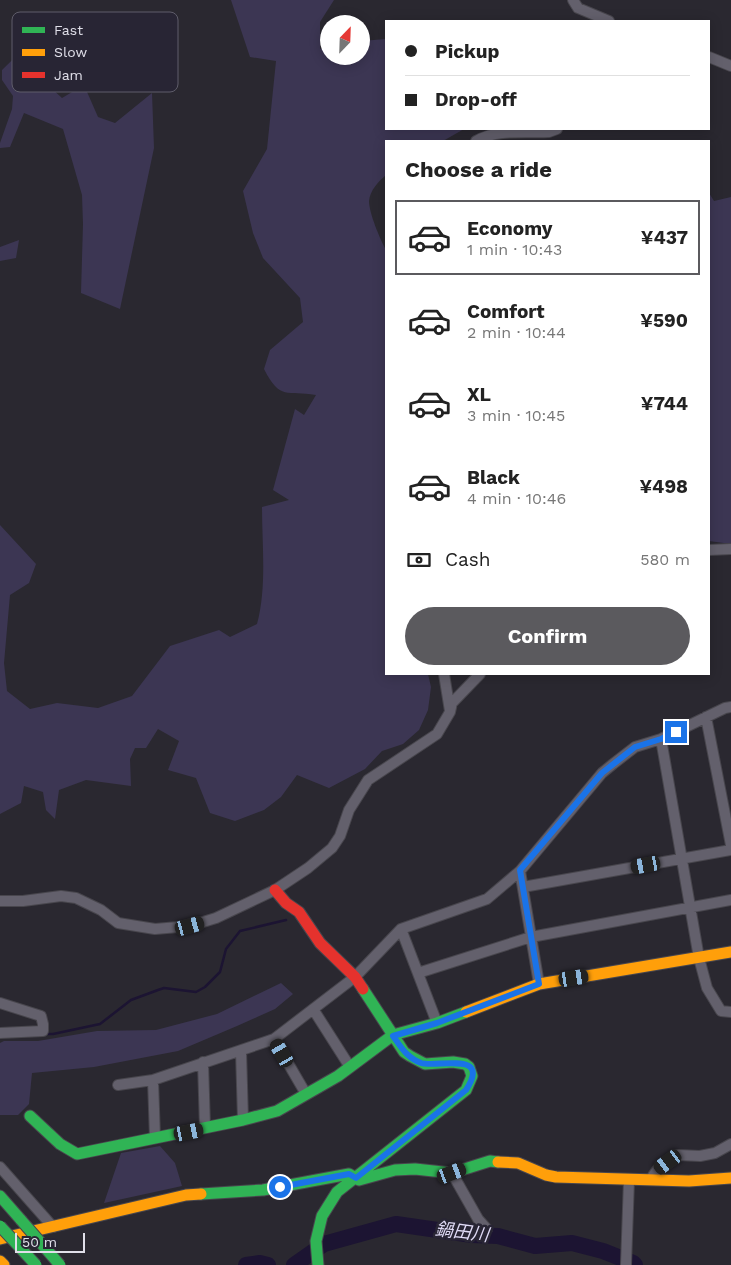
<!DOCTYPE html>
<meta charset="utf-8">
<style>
:root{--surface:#fff;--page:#f6f6f6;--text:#222;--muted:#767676;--line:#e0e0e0;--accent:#5b5a5e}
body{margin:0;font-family:"Work Sans","Noto Sans JP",sans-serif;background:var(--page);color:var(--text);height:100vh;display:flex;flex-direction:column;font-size:19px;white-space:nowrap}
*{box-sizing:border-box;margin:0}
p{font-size:16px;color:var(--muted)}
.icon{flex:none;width:28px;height:28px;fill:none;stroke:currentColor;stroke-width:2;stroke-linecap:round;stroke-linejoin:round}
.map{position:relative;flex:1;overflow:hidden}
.sheet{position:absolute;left:385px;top:140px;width:325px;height:535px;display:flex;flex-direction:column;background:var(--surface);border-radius:0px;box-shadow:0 2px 12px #0003}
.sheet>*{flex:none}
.hud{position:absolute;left:385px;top:20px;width:325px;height:110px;border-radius:0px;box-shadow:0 2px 12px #0003;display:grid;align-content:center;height:110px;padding:0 20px;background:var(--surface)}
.needle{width:32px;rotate:23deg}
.buttons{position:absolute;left:320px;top:15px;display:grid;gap:10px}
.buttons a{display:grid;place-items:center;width:50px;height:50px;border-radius:50%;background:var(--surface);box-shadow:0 2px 12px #0003;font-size:25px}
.scale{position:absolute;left:15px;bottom:12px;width:70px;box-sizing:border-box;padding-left:5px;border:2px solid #e0dfe9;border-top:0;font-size:14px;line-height:18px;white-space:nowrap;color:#e0dfe9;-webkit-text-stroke:4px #282534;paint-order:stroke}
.end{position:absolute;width:22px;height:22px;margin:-11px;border:6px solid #1a73e8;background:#fff;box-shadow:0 0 0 2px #fff}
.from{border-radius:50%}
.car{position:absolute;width:15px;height:30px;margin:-15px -8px;border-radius:6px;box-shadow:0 0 4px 1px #0007;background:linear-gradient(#222 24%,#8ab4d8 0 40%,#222 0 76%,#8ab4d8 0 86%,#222 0)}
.hud b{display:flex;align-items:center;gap:18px;height:48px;font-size:19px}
.hud b+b{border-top:1px solid var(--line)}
.hud i{width:12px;height:12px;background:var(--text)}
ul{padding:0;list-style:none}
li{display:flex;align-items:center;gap:15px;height:75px;margin:0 10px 8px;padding:0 10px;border:2px solid transparent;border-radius:0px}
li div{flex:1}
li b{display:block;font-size:19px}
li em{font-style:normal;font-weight:700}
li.current{border-color:var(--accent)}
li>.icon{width:45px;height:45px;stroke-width:1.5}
h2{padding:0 20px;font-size:22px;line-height:60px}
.pay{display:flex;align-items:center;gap:12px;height:55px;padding:0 20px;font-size:19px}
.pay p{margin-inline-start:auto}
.primary-button{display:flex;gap:10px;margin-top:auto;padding:10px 20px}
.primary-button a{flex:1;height:58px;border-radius:30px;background:var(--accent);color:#fff;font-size:20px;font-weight:700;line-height:58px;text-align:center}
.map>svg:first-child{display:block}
.green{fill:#3c3653}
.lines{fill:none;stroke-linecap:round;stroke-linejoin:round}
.stream{stroke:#1c1432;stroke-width:2.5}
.river{stroke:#1c1432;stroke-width:16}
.street-casing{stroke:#48464d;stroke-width:12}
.fast-casing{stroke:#48464d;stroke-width:13}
.slow-casing{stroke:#48464d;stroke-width:13}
.jam-casing{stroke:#48464d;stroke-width:13}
.street{stroke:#63606c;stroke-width:10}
.fast{stroke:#30b455;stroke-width:11}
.slow{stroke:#ff9f0a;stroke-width:11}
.jam{stroke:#e5322d;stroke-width:11}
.fast-bridge-casing{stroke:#48464d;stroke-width:13;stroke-linecap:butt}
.fast-bridge{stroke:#30b455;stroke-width:11}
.route{stroke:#1a73e8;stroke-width:6}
.labels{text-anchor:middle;stroke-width:5;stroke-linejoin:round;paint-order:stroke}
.water-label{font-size:18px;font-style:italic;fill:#dfdaf5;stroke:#282534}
.key{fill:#282534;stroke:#5f5d6a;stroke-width:1}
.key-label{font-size:14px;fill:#e0dfe9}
</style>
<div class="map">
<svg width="731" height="1265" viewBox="0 0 731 1265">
<rect width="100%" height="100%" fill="#2a2830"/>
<path class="green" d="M 231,0 L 334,0 L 320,22 L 320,49 L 329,47 L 329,56 L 361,56 L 361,41 L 386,39 L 386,129 L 464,129 L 443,141 L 386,141 L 386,175 C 379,181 370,190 369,201 C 369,213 380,239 386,250 L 386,674 L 428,674 L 431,687 L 428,710 L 419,730 L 403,744 L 382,751 L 365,769 L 329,788 L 297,775 L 281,797 L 264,810 L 235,821 L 210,813 L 196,778 L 168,770 L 179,741 L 158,729 L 146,748 L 135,748 L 130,759 L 131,786 L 86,780 L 59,790 L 55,819 L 46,810 L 43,792 L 24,786 L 21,803 L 0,814 L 0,525 L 36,564 L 29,583 L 10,595 L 4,663 L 7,691 L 30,709 L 57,703 L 98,708 L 132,696 L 170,646 L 219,630 L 230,637 L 257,624 C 267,587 262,545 262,507 L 289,500 L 273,490 L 295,409 L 304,415 L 316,395 C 287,390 280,401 264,369 L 270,350 L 303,322 L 300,298 L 263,258 L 253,233 L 243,191 L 267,149 L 276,61 L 250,57 Z
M 51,22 L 94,44 L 50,87 L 62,98 L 84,85 L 98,117 L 115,123 L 152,93 L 154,148 L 120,309 L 81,293 L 83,224 L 82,195 L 63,129 L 24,113 L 10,147 L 0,148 L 0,143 L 12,109 L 13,96 L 2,80 L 2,70 Z
M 709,193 L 714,201 L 731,197 L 731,544 L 709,541 Z
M 19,240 L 16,258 L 0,261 L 0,247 Z
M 281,983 L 293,994 L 275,1009 L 237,1026 L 178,1051 L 94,1067 L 32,1073 L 29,1104 L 18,1115 L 0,1115 L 0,1043 L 4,1041 L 38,1041 L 97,1031 L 156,1030 L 217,1014 Z
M 160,1146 L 175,1163 L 182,1186 L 104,1203 L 121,1153 Z"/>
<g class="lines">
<path class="stream" d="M 44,1034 L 53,1034 L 100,1024 L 131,1000 L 158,990 L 164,988 L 196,992 L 205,987 L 220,972 L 226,949 L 240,931 L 286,920"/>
<path class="river" d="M 246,1265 L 260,1263 L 268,1265
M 294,1265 L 324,1244 L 396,1224 L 472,1235 L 498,1236 L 535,1246 L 572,1243 L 603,1251 L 633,1263 L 635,1265"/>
<g class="street-casing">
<path id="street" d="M 573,0 L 578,8 L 609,21
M 709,57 L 731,66
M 476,141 C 497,129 525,133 549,132 L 557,129
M 709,550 L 731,549
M 444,674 L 450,711
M 706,717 L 731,845
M 661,739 L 699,958 L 707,988 L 721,1011 L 731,1012
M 523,887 L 731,850
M 0,901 L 23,901 L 61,896 L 76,898 L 101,910 L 118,923 L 155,929 L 190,926 L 216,918 L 275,890 L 308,868 L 332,848 L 340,836 L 349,810 L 368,780 L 437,734 L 450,712 L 452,703 L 480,674
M 401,929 L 437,1023
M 418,973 L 531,937 L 731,900
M 539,984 L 520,871 L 602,773 L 613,764 L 635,747 L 661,739 L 725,708 L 731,707
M 0,1003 L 41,1016 L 43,1024 L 43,1031 L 0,1033
M 313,1009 L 350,1067
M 274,1039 L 306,1094
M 241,1051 L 243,1120
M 203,1062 L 205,1128
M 153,1080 L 155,1138
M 118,1085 L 153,1080 L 274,1039 L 355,977 L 401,929 L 487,899 L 520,871
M 0,1167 L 53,1227
M 452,1173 L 478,1219 L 487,1229
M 650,1180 L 657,1170 L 678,1155 L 700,1156 L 715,1153 L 731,1144
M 626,1265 L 629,1180"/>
</g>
<g class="fast-casing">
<path id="fast" d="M 30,1116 L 60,1144 L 77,1154 L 243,1120 L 277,1111 L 338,1076 L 393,1035 L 437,1023 L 466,1012
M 201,1194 L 263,1190 L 349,1174 L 359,1180 L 395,1170 L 415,1169 L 452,1173 L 490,1161 L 498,1162
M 0,1196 L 21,1220
M 318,1265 L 316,1241 L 322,1216 L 337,1192 L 466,1090 L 472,1076 L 469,1067 L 465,1064 L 453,1062 L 425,1064 L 410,1056 L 404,1052 L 363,989"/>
</g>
<g class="slow-casing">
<path id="slow" d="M 466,1012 L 539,984 L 731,952
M 498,1162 L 518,1163 L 546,1175 L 556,1177 L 689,1181 L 731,1178
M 0,1239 L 186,1195 L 201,1194
M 0,1261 L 4,1265"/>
</g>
<g class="jam-casing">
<path id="jam" d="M 275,890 L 286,903 L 299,912 L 320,943 L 355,977 L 363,989"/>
</g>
<use href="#street" class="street"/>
<use href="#fast" class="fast"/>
<use href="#slow" class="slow"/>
<use href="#jam" class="jam"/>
<g class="fast-bridge-casing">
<path id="fast-bridge" d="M 21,1220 L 60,1265
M 0,1226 L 36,1265"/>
</g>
<use href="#fast-bridge" class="fast-bridge"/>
</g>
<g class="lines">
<path class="route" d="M 280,1187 L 349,1174 L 356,1178 L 466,1090 C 492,1050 437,1068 421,1063 C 407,1058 401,1047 393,1036 L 437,1023 L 539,984 L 520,870 L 602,773 L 635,747 L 661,739 L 676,732"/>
</g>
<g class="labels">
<g class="water-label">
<text transform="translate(462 1232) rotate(7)" y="6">鍋田川</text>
</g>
</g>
<rect x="12" y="12" width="166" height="80" rx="8" class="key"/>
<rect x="22" y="27" width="23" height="6" fill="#30b455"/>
<rect x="22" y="49" width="23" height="7" fill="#ff9f0a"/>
<rect x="22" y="72" width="23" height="6" fill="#e5322d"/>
<g class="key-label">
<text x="54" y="35">Fast</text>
<text x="54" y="57">Slow</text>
<text x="54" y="80">Jam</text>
</g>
</svg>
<div class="buttons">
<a><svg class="needle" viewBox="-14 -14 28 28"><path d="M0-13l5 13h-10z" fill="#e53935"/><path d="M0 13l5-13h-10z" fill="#767676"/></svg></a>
</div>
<div class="scale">50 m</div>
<i class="end from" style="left:280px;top:1187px"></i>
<i class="end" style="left:676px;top:732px"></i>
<i class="car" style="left:646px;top:865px;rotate:260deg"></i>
<i class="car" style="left:190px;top:926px;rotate:75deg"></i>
<i class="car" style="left:574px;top:978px;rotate:81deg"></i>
<i class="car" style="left:282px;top:1053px;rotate:330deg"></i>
<i class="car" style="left:189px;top:1132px;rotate:79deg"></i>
<i class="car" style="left:668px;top:1162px;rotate:234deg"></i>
<i class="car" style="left:452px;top:1173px;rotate:69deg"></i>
<div class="hud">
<b><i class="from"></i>Pickup</b>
<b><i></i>Drop-off</b>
</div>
<section class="sheet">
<h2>Choose a ride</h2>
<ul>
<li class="current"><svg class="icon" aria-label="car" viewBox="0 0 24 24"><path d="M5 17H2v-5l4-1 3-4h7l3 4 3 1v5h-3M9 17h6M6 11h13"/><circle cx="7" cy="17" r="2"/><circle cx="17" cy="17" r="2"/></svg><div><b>Economy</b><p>1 min · 10:43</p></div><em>¥437</em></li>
<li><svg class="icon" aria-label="car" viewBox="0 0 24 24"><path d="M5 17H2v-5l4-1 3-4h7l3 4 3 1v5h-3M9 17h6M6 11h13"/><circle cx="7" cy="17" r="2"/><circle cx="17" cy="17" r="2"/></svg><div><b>Comfort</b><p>2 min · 10:44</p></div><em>¥590</em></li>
<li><svg class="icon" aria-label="car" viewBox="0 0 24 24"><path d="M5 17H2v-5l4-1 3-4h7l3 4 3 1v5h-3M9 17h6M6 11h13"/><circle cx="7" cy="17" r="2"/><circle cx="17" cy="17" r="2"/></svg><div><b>XL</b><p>3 min · 10:45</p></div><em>¥744</em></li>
<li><svg class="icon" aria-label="car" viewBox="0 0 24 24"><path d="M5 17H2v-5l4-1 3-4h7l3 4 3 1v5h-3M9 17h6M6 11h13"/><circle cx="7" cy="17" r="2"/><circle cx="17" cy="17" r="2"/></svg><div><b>Black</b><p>4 min · 10:46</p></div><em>¥498</em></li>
</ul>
<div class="pay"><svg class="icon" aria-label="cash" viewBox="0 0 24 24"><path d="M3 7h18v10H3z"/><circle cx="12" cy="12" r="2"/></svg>Cash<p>580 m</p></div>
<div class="primary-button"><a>Confirm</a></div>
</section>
</div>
